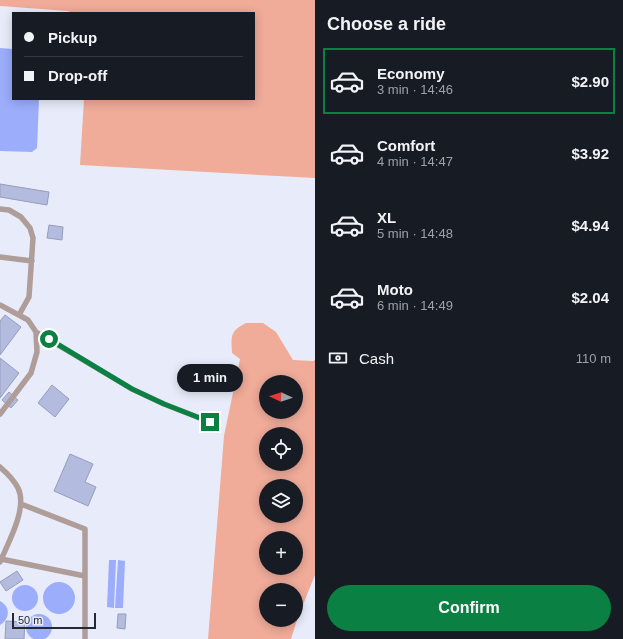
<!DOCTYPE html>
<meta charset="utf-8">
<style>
:root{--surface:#171b24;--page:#242831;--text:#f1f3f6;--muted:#9ea1a6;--line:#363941;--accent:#0b8043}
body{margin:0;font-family:Helvetica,sans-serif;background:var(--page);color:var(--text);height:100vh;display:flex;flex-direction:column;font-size:15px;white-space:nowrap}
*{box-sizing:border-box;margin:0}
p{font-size:13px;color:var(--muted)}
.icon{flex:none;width:22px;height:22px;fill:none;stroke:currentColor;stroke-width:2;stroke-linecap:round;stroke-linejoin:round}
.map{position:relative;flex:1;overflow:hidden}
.side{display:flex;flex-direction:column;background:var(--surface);width:308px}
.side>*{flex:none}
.hud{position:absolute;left:12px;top:12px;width:243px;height:88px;border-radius:0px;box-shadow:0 2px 10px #0003;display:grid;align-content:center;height:88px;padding:0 12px;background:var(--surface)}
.needle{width:26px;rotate:273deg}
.controls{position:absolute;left:259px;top:375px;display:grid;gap:8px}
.controls a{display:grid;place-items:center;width:44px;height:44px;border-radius:50%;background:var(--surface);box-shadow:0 2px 10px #0003;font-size:20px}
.scale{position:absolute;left:12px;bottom:10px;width:84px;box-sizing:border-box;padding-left:4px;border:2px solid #252835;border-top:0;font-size:11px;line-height:14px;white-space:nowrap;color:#252835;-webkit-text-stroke:3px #e8ecfa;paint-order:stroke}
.end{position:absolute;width:18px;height:18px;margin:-9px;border:5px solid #0b8043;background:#fff;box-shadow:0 0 0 2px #fff}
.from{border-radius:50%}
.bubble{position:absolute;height:28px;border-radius:14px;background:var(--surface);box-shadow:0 2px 10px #0003;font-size:13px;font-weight:700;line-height:28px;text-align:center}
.hud b{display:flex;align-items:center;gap:14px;height:38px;font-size:15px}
.hud b+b{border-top:1px solid var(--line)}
.hud i{width:10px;height:10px;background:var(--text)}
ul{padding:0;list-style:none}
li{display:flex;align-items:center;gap:12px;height:66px;margin:0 8px 6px;padding:0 4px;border:2px solid transparent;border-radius:0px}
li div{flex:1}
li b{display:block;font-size:15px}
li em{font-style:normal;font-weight:700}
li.selected{border-color:var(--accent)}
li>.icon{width:36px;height:36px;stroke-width:1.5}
h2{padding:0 12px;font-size:18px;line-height:48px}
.pay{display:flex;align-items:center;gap:10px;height:44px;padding:0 12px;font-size:15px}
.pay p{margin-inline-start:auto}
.action{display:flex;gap:8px;margin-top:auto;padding:8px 12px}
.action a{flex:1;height:46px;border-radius:24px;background:var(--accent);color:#fff;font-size:16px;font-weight:700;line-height:46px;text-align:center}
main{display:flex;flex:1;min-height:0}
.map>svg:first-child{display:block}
.green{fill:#f0ab99;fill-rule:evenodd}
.water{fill:#9badfb}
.building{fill:#b3bcde;stroke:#959dbe}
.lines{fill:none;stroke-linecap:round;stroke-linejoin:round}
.lane{stroke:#af9d99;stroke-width:5.5}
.route{stroke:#0b8043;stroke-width:5}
</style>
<main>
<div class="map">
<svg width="315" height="639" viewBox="0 0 315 639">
<rect width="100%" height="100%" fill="#e8ecfa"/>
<path class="green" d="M 0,0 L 315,0 L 315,178 L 80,165 L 84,99 L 254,99 L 254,13 L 72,13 L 68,11 L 0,6 Z
M 246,323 L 263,323 L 276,332 L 293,360 L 313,361 L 315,360 L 315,575 L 298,617 L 291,639 L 208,639 L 224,436 L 240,359 L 232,353 C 231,336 230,331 246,323 ZM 266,382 L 296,382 L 296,412 L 266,412 ZM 266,434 L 296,434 L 296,464 L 266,464 ZM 266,486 L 296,486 L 296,516 L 266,516 ZM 266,538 L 296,538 L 296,568 L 266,568 ZM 266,590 L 296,590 L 296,620 L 266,620 Z"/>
<path class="water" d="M 0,48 L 13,49 L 13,99 L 39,99 L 37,148 L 32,152 L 0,151 Z
M 109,560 L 116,560 L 114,608 L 107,607 Z
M 118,560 L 125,561 L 123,608 L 115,608 Z
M43 598a16 16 0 1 1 32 0a16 16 0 1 1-32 0Z
M12 598a13 13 0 1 1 26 0a13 13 0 1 1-26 0Z
M 0,601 C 11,607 10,619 0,625 Z
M26 627a13 13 0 1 1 26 0a13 13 0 1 1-26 0Z"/>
<path class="building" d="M 0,184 L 49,192 L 47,205 L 0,197 Z
M 49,225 L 63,227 L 62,240 L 47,238 Z
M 5,315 L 21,327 L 0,355 L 0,321 Z
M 0,358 L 19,373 L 0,398 Z
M 52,385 L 69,399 L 55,417 L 38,403 Z
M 9,392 L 18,400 L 11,408 L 2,400 Z
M 70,454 L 93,464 L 85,482 L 96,487 L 88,506 L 54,491 Z
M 17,571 L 23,580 L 6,591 L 0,582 Z
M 118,614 L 126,614 L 125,629 L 117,628 Z
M 6,621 L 25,622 L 24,639 L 5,639 Z"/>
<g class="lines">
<path class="lane" d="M 0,209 L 9,210 L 21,217 L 30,228 L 33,238 L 29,297 L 19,315
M 0,257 L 32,261
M 0,305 L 28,320 L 36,332 L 37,352 L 31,373 L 0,414
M 36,332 L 132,389 L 164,404 L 210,422
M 0,467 C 7,473 14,480 18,488 C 28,508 8,543 0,562
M 21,504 L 85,529 L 85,639
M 1,559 L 85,576"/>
</g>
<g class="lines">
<path class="route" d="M 49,339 L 132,389 L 164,404 L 210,422"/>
</g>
</svg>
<div class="controls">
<a><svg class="needle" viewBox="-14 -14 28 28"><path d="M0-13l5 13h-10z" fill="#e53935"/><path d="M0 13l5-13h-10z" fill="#9ea1a6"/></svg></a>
<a><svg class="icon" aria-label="locate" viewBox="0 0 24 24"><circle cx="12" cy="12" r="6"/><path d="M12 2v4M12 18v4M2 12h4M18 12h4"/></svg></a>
<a><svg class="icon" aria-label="layers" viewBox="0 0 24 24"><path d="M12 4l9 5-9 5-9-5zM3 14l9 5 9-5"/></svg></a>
<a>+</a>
<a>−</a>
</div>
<div class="scale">50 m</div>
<i class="end from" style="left:49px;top:339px"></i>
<i class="end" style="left:210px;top:422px"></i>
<div class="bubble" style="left:177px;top:364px;width:66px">1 min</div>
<div class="hud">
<b><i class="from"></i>Pickup</b>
<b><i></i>Drop-off</b>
</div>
</div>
<section class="side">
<h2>Choose a ride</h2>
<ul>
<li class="selected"><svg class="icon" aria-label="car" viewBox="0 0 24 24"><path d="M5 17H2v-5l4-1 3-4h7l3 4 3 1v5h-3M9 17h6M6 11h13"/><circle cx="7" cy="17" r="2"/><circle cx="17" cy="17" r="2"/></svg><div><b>Economy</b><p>3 min · 14:46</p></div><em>$2.90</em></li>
<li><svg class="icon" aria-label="car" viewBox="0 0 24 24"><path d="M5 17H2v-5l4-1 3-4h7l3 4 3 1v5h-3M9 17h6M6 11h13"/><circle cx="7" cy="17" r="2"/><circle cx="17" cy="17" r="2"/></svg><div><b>Comfort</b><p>4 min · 14:47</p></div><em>$3.92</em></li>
<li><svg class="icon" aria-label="car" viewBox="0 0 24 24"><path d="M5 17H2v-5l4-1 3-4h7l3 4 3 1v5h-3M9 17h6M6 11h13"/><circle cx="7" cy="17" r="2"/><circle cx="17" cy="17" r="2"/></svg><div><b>XL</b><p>5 min · 14:48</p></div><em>$4.94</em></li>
<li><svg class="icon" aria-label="car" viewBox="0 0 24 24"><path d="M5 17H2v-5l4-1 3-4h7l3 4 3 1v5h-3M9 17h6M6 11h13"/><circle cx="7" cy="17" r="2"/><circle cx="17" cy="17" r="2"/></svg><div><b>Moto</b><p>6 min · 14:49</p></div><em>$2.04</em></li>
</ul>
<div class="pay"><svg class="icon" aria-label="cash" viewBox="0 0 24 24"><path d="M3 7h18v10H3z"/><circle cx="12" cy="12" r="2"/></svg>Cash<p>110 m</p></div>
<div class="action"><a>Confirm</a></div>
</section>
</main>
